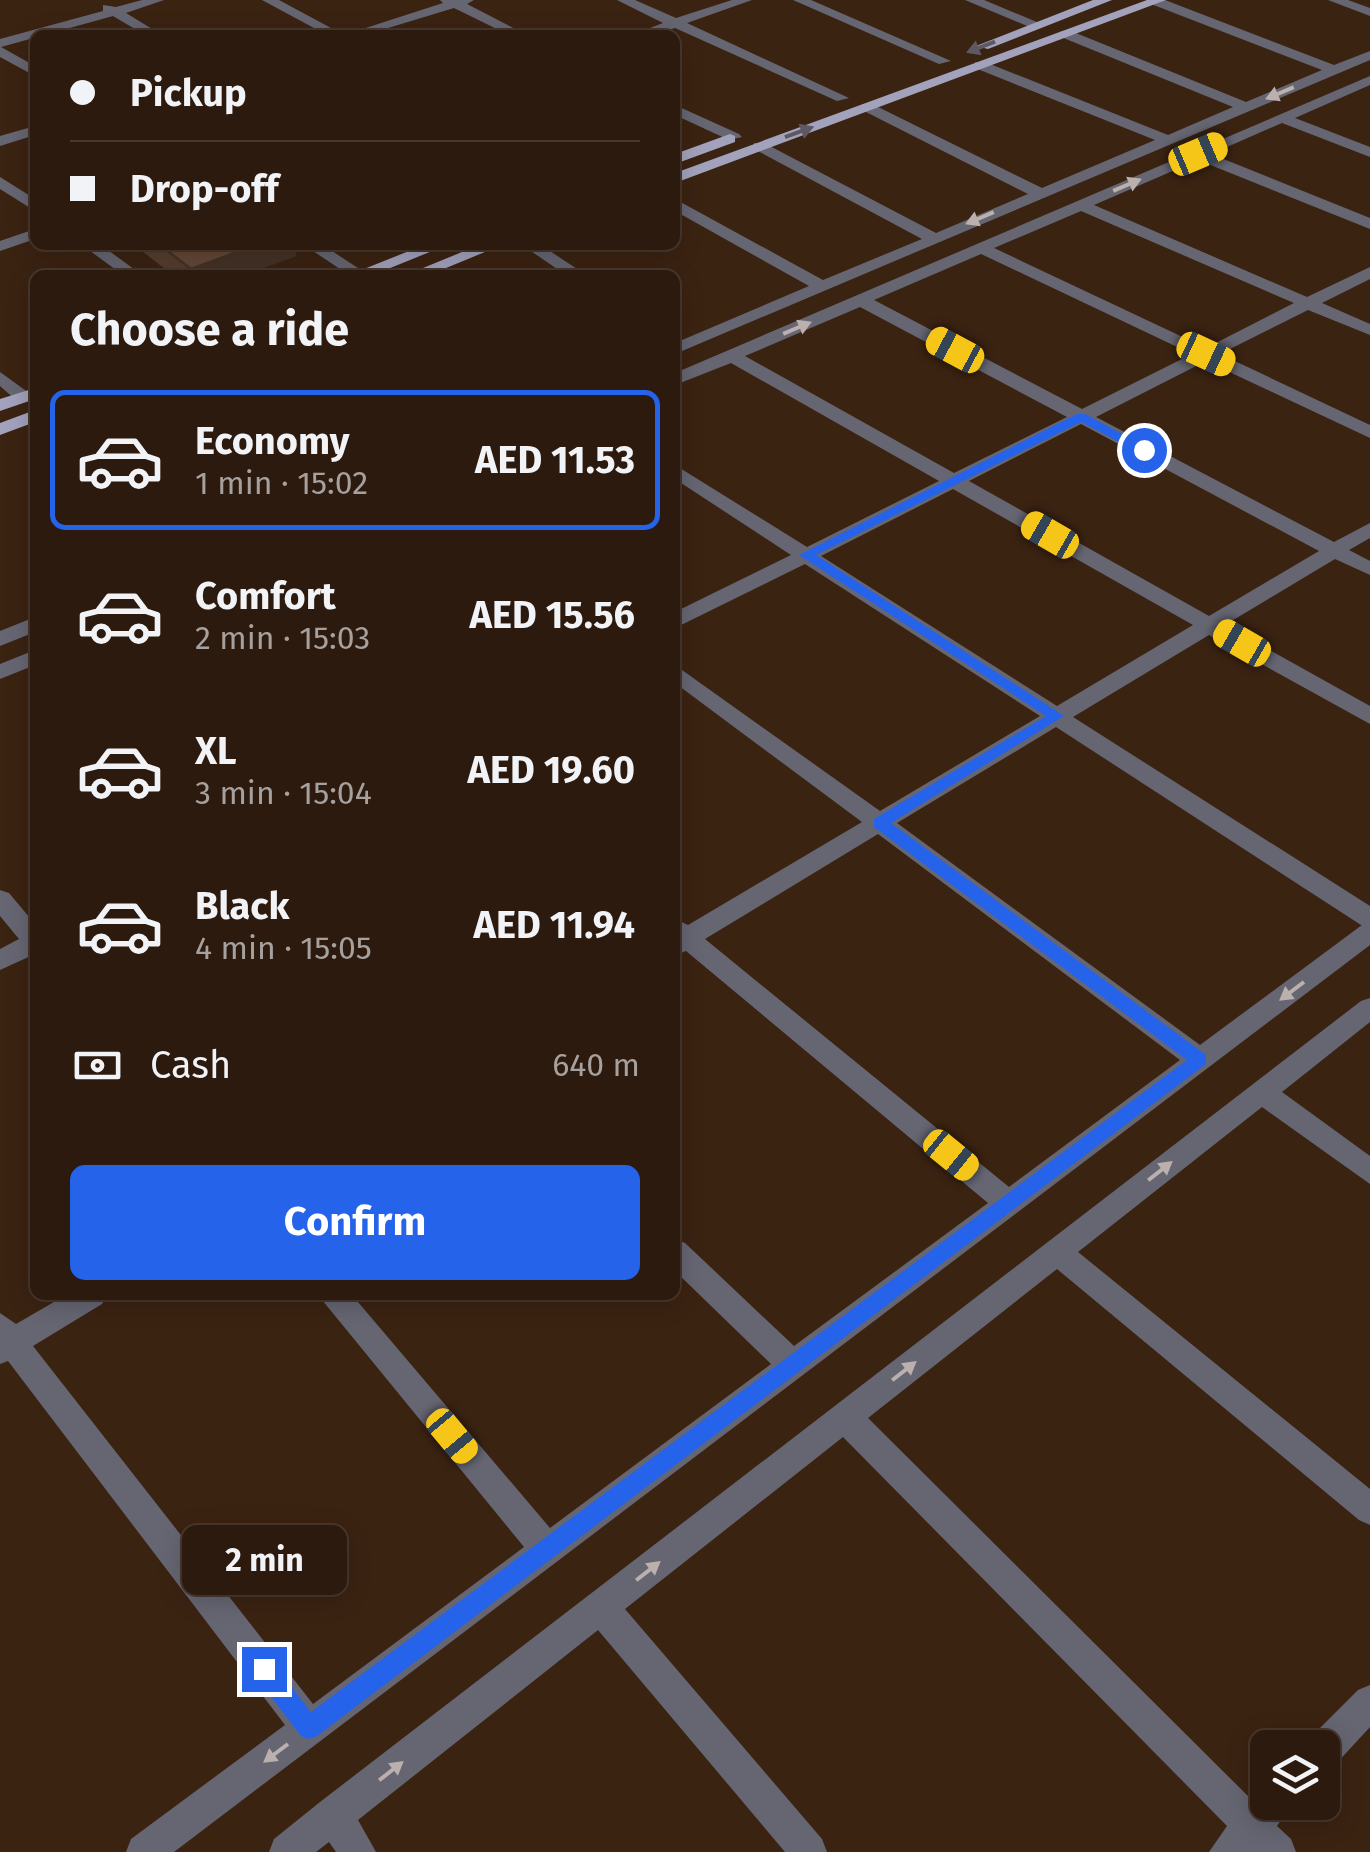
<!DOCTYPE html>
<meta charset="utf-8">
<style>
:root{--surface:#2c1a0e;--page:#38271c;--text:#f1f3f6;--muted:#a6a19e;--line:#48382e;--accent:#2563eb}
body{margin:0;font-family:"Fira Sans",sans-serif;background:var(--page);color:var(--text);height:100vh;display:flex;flex-direction:column;font-size:38px;white-space:nowrap}
*{box-sizing:border-box;margin:0}
p{font-size:32px;color:var(--muted)}
.icon{flex:none;width:55px;height:55px;fill:none;stroke:currentColor;stroke-width:2;stroke-linecap:round;stroke-linejoin:round}
.map{position:relative;flex:1;overflow:hidden}
.drawer{position:absolute;left:30px;top:270px;width:650px;height:1030px;display:flex;flex-direction:column;background:var(--surface);border-radius:15px;box-shadow:0 5px 25px #0003,0 0 0 2px var(--line)}
.drawer>*{flex:none}
.top-card{position:absolute;left:30px;top:30px;width:650px;height:220px;border-radius:15px;box-shadow:0 5px 25px #0003,0 0 0 2px var(--line);display:grid;align-content:center;height:220px;padding:0 40px;background:var(--surface)}
.tools{position:absolute;left:1250px;top:1730px;display:grid;gap:20px}
.tools a{display:grid;place-items:center;width:90px;height:90px;border-radius:15px;background:var(--surface);box-shadow:0 5px 25px #0003,0 0 0 2px var(--line);font-size:50px}
.end{position:absolute;width:45px;height:45px;margin:-22px;border:12px solid #2563eb;background:#fff;box-shadow:0 0 0 5px #fff}
.from{border-radius:50%}
.bubble{position:absolute;height:70px;border-radius:15px;background:var(--surface);box-shadow:0 5px 25px #0003,0 0 0 2px var(--line);font-size:32px;font-weight:700;line-height:70px;text-align:center}
.car{position:absolute;width:30px;height:60px;margin:-30px -15px;border-radius:12px;box-shadow:0 0 8px 2px #0007;background:linear-gradient(#f5c518 24%,#345 0 40%,#f5c518 0 76%,#345 0 86%,#f5c518 0)}
.top-card b{display:flex;align-items:center;gap:35px;height:95px;font-size:38px}
.top-card b+b{border-top:2px solid var(--line)}
.top-card i{width:25px;height:25px;background:var(--text)}
ul{padding:0;list-style:none}
li{display:flex;align-items:center;gap:30px;height:140px;margin:0 20px 15px;padding:0 20px;border:5px solid transparent;border-radius:15px}
li div{flex:1}
li b{display:block;font-size:38px}
li em{font-style:normal;font-weight:700}
li.on{border-color:var(--accent)}
li>.icon{width:90px;height:90px;stroke-width:1.5}
h2{padding:0 40px;font-size:45px;line-height:120px}
.pay{display:flex;align-items:center;gap:25px;height:110px;padding:0 40px;font-size:38px}
.pay p{margin-inline-start:auto}
.primary-button{display:flex;gap:20px;margin-top:auto;padding:20px 40px}
.primary-button a{flex:1;height:115px;border-radius:15px;background:var(--accent);color:#fff;font-size:40px;font-weight:700;line-height:115px;text-align:center}
.map>svg:first-child{display:block}
.lines{fill:none;stroke-linecap:round;stroke-linejoin:round}
.minor{fill:#666673;fill-rule:evenodd}
.major{fill:#a2a2bd;fill-rule:evenodd}
.wall{fill:#553e2e}
.shaded-wall{fill:#453226}
.building{fill:#634836;stroke:#453226;stroke-width:2.5}
.oneway{fill:#5e5862}
.oneway2{fill:#bbb0ae}
.route{fill:#2563eb}
</style>
<div class="map">
<svg width="1370" height="1852" viewBox="0 0 1370 1852">
<rect width="100%" height="100%" fill="#3b2312"/>
<g class="lines">
<path class="minor" d="M 142,0 L 164,0 L 126,13 L 162,35 L 145,35 L 113,16 L 1,47 L 35,66 L 35,76 L 0,57 L 0,39 L 103,11 L 103,5 L 116,7 Z
M 262,0 L 279,0 L 344,35 L 327,35 Z
M 440,0 L 474,0 L 467,4 L 527,35 L 509,35 L 454,8 L 365,35 L 344,35 L 443,3 Z
M 617,0 L 635,0 L 676,18 L 732,0 L 752,0 L 687,23 L 849,98 L 837,101 L 675,28 L 653,35 L 632,35 L 663,23 Z
M 793,0 L 811,0 L 951,61 L 939,64 Z
M 965,0 L 984,0 L 1044,25 L 1032,28 Z
M 1150,0 L 1165,0 L 1334,65 L 1370,51 L 1370,60 L 675,354 L 675,343 L 809,286 L 675,211 L 675,199 L 823,280 L 922,239 L 754,149 L 754,143 L 764,143 L 936,233 L 1028,194 L 862,110 L 862,104 L 872,104 L 1042,188 L 1155,140 L 975,68 L 975,62 L 985,62 L 1168,135 L 1233,107 L 1061,37 L 1061,31 L 1071,31 L 1246,102 L 1322,70 L 1151,4 Z
M 1328,0 L 1348,0 L 1370,8 L 1370,16 Z
M 1370,76 L 1370,85 L 1295,118 L 1370,147 L 1370,157 L 1282,123 L 1211,154 L 1370,218 L 1370,229 L 1198,160 L 1094,205 L 1307,297 L 1370,267 L 1370,279 L 1322,303 L 1370,324 L 1370,335 L 1308,310 L 1220,354 L 1370,425 L 1370,438 L 1206,361 L 1096,417 L 1334,542 L 1370,523 L 1370,538 L 1349,550 L 1370,561 L 1370,575 L 1335,559 L 1225,625 L 1370,706 L 1370,724 L 1209,635 L 1073,717 L 1370,906 L 1370,945 L 174,1852 L 126,1852 L 131,1839 L 285,1725 L 8,1361 L 0,1364 L 0,1313 L 16,1324 L 66,1295 L 107,1295 L 102,1304 L 33,1346 L 313,1704 L 524,1547 L 318,1295 L 352,1295 L 550,1528 L 771,1364 L 675,1271 L 675,1239 L 685,1243 L 794,1346 L 988,1203 L 686,951 L 675,955 L 675,919 L 688,925 L 862,822 L 675,683 L 675,665 L 880,811 L 1040,716 L 805,564 L 675,628 L 675,612 L 791,555 L 675,479 L 675,465 L 807,547 L 939,481 L 731,363 L 675,385 L 675,373 ZM 1081,211 L 1294,303 L 1206,348 L 994,248 ZM 981,254 L 1192,354 L 1082,409 L 874,300 ZM 860,307 L 1067,417 L 954,473 L 745,356 ZM 1081,424 L 1319,551 L 1209,616 L 969,481 ZM 953,489 L 1193,625 L 1057,706 L 821,556 ZM 1056,727 L 1361,925 L 1362,925 L 1200,1045 L 897,823 ZM 878,834 L 1180,1060 L 1009,1187 L 705,939 Z
M 675,105 L 739,134 L 742,137 L 729,140 L 675,115 Z
M 35,126 L 35,135 L 0,146 L 0,136 Z
M 0,177 L 35,199 L 35,211 L 0,189 Z
M 35,229 L 35,239 L 0,251 L 0,241 Z
M 82,245 L 101,245 L 142,275 L 123,275 Z
M 304,245 L 323,245 L 367,274 L 349,275 Z
M 522,245 L 541,245 L 586,275 L 566,275 Z
M 0,372 L 29,393 L 29,401 L 17,401 L 0,386 Z
M 35,617 L 35,632 L 0,646 L 0,631 Z
M 35,650 L 35,665 L 0,679 L 0,664 Z
M 0,890 L 9,893 L 35,924 L 35,954 L 0,970 L 0,949 L 19,939 L 0,916 Z
M 1370,998 L 1370,1022 L 1282,1092 L 1370,1156 L 1370,1184 L 1262,1107 L 1078,1252 L 1370,1489 L 1370,1525 L 1359,1520 L 1057,1269 L 868,1418 L 1252,1800 L 1268,1787 L 1268,1802 L 1293,1802 L 1277,1826 L 1291,1839 L 1296,1852 L 1209,1852 L 1227,1826 L 843,1437 L 625,1609 L 822,1839 L 827,1852 L 785,1852 L 598,1630 L 358,1820 L 376,1852 L 336,1852 L 329,1842 L 316,1852 L 269,1852 L 274,1839 L 320,1802 L 1361,1001 Z
M 1370,1685 L 1370,1727 L 1335,1765 L 1322,1770 L 1322,1748 L 1306,1748 L 1309,1739 L 1358,1690 Z"/>
<path class="major" d="M 1093,0 L 1112,0 L 988,49 L 976,46 Z
M 1147,0 L 1166,0 L 675,183 L 675,173 Z
M 730,134 L 735,136 L 735,142 L 675,164 L 675,154 Z
M 424,245 L 447,245 L 373,275 L 349,275 Z
M 479,245 L 502,245 L 429,275 L 406,275 Z
M 35,388 L 35,399 L 0,411 L 0,399 Z
M 35,410 L 35,422 L 0,435 L 0,423 Z"/>
</g>
<path class="wall" d="M 134,245 L 294,245 L 296,256 L 244,275 L 173,275 Z"/>
<path class="shaded-wall" d="M 256,245 L 294,245 L 296,256 L 244,275 L 192,275 L 191,269 Z"/>
<path class="building" d="M 160,245 L 256,245 L 191,269 Z"/>
<defs><path id="oneway-solid" d="M-6-.8H1V-3.2L6.5 0L1 3.2V.8H-6Z" transform="scale(2.5)"/></defs>
<g class="oneway">
<use href="#oneway-solid" transform="translate(981 47) rotate(159)"/>
<use href="#oneway-solid" transform="translate(799 132) rotate(-20)"/>
</g>
<g class="oneway2">
<use href="#oneway-solid" transform="translate(1280 93) rotate(157)"/>
<use href="#oneway-solid" transform="translate(1127 185) rotate(-23)"/>
<use href="#oneway-solid" transform="translate(980 218) rotate(157)"/>
<use href="#oneway-solid" transform="translate(797 328) rotate(-23)"/>
<use href="#oneway-solid" transform="translate(1292 991) rotate(143)"/>
<use href="#oneway-solid" transform="translate(1160 1171) rotate(-38)"/>
<use href="#oneway-solid" transform="translate(904 1371) rotate(-38)"/>
<use href="#oneway-solid" transform="translate(648 1571) rotate(-38)"/>
<use href="#oneway-solid" transform="translate(276 1753) rotate(143)"/>
<use href="#oneway-solid" transform="translate(391 1771) rotate(-38)"/>
</g>
<path class="route" d="M 1077,414 L 1085,414 L 1151,450 L 1140,453 L 1081,422 L 816,555 L 1064,716 L 891,823 L 1206,1055 L 1206,1064 L 317,1736 L 309,1739 L 301,1736 L 256,1677 L 252,1669 L 256,1661 L 264,1658 L 271,1661 L 311,1712 L 1187,1060 L 874,827 L 874,819 L 1046,716 L 799,555 Z"/>
</svg>
<div class="tools">
<a><svg class="icon" aria-label="layers" viewBox="0 0 24 24"><path d="M12 4l9 5-9 5-9-5zM3 14l9 5 9-5"/></svg></a>
</div>
<i class="end from" style="left:1144px;top:450px"></i>
<i class="end" style="left:264px;top:1669px"></i>
<div class="bubble" style="left:182px;top:1525px;width:165px">2 min</div>
<i class="car" style="left:1198px;top:154px;rotate:67deg"></i>
<i class="car" style="left:955px;top:350px;rotate:298deg"></i>
<i class="car" style="left:1206px;top:354px;rotate:115deg"></i>
<i class="car" style="left:1050px;top:535px;rotate:300deg"></i>
<i class="car" style="left:1242px;top:643px;rotate:300deg"></i>
<i class="car" style="left:951px;top:1155px;rotate:129deg"></i>
<i class="car" style="left:452px;top:1436px;rotate:140deg"></i>
<div class="top-card">
<b><i class="from"></i>Pickup</b>
<b><i></i>Drop-off</b>
</div>
<section class="drawer">
<h2>Choose a ride</h2>
<ul>
<li class="on"><svg class="icon" aria-label="car" viewBox="0 0 24 24"><path d="M5 17H2v-5l4-1 3-4h7l3 4 3 1v5h-3M9 17h6M6 11h13"/><circle cx="7" cy="17" r="2"/><circle cx="17" cy="17" r="2"/></svg><div><b>Economy</b><p>1 min · 15:02</p></div><em>AED 11.53</em></li>
<li><svg class="icon" aria-label="car" viewBox="0 0 24 24"><path d="M5 17H2v-5l4-1 3-4h7l3 4 3 1v5h-3M9 17h6M6 11h13"/><circle cx="7" cy="17" r="2"/><circle cx="17" cy="17" r="2"/></svg><div><b>Comfort</b><p>2 min · 15:03</p></div><em>AED 15.56</em></li>
<li><svg class="icon" aria-label="car" viewBox="0 0 24 24"><path d="M5 17H2v-5l4-1 3-4h7l3 4 3 1v5h-3M9 17h6M6 11h13"/><circle cx="7" cy="17" r="2"/><circle cx="17" cy="17" r="2"/></svg><div><b>XL</b><p>3 min · 15:04</p></div><em>AED 19.60</em></li>
<li><svg class="icon" aria-label="car" viewBox="0 0 24 24"><path d="M5 17H2v-5l4-1 3-4h7l3 4 3 1v5h-3M9 17h6M6 11h13"/><circle cx="7" cy="17" r="2"/><circle cx="17" cy="17" r="2"/></svg><div><b>Black</b><p>4 min · 15:05</p></div><em>AED 11.94</em></li>
</ul>
<div class="pay"><svg class="icon" aria-label="cash" viewBox="0 0 24 24"><path d="M3 7h18v10H3z"/><circle cx="12" cy="12" r="2"/></svg>Cash<p>640 m</p></div>
<div class="primary-button"><a>Confirm</a></div>
</section>
</div>
